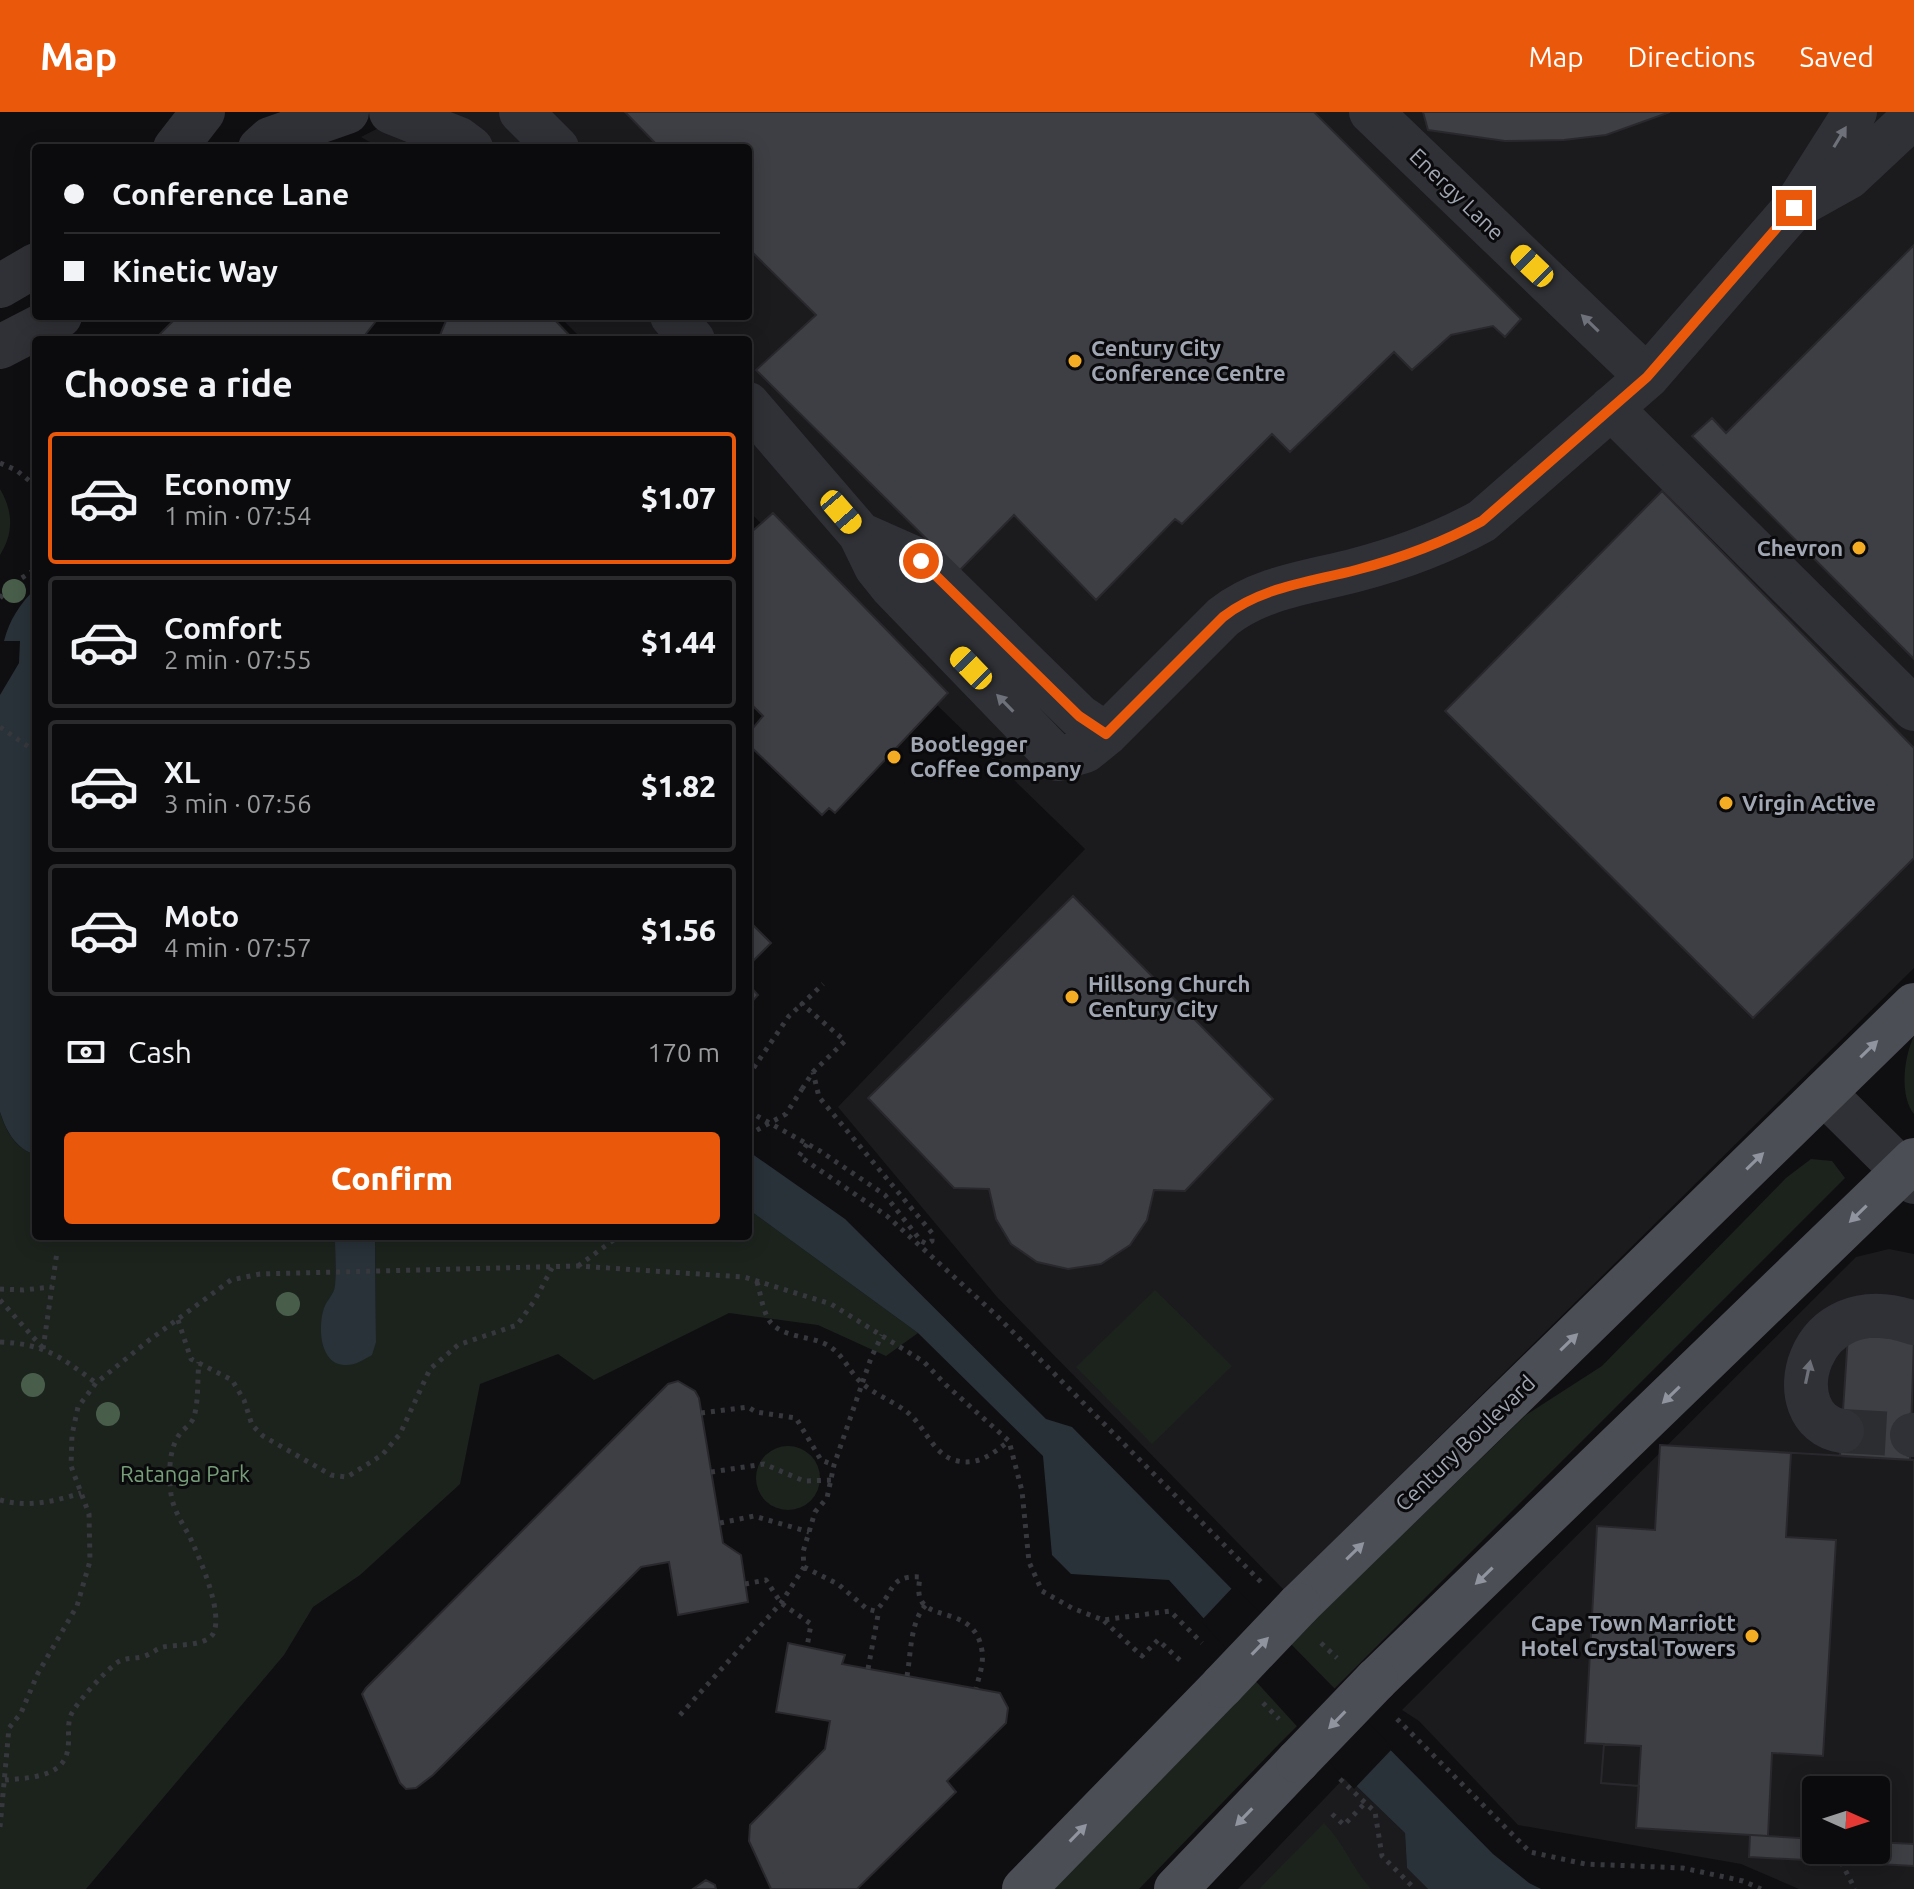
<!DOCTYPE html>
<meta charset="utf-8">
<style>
:root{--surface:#0b0b0d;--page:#19191b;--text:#f1f3f6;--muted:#9a9b9d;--line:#2b2b2e;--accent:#ea580c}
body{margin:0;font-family:Ubuntu,sans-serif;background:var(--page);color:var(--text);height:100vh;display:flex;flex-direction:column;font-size:30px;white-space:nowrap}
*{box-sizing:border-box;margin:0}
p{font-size:26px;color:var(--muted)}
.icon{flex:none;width:44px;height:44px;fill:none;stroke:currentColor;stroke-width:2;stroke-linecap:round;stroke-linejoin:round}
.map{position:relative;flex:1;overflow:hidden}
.sheet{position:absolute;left:32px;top:224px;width:720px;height:904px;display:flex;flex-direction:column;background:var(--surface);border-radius:8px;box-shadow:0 4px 20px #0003,0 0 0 2px var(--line)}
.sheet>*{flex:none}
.hud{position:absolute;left:32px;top:32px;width:720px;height:176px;border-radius:8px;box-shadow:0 4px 20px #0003,0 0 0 2px var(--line);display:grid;align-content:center;height:176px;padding:0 32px;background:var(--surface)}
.needle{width:52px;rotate:93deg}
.controls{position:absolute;left:1802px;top:1664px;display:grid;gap:16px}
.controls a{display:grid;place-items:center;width:88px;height:88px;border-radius:8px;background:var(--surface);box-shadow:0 4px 20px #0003,0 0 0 2px var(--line);font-size:40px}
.end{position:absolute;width:36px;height:36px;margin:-18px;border:10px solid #ea580c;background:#fff;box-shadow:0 0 0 4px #fff}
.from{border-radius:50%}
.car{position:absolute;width:24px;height:48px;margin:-24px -12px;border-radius:10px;box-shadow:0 0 6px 2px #0007;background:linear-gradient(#f5c518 24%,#345 0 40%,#f5c518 0 76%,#345 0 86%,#f5c518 0)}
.hud b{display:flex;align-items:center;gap:28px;height:76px;font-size:30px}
.hud b+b{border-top:2px solid var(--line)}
.hud i{width:20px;height:20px;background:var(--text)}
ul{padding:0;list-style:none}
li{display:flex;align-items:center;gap:24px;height:132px;margin:0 16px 12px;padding:0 16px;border:4px solid var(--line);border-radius:8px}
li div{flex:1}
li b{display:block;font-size:30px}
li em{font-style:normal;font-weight:800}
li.selected{border-color:var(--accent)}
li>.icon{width:72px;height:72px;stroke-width:1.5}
h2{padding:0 32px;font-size:36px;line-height:96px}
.pay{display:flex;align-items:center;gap:20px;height:88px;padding:0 32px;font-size:30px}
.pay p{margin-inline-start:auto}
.action{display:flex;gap:16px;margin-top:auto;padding:16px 32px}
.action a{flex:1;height:92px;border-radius:8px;background:var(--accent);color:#fff;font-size:32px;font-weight:800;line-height:92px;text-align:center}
header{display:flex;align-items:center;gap:48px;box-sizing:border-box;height:112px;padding:0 40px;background:var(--accent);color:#fff}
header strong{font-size:38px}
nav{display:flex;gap:44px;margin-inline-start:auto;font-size:28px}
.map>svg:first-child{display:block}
.built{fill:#1b1b1e;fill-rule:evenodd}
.green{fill:#1c231d}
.water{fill:#293239}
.pier{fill:#0f0f11}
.building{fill:#3e3f44;stroke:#29292d;stroke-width:2;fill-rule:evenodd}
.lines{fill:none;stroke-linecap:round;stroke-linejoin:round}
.minor-tunnel{stroke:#2c2d31;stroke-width:44;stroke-dasharray:44 22;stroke-linecap:butt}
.path{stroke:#36383d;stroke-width:5;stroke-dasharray:4 6;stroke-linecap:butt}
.minor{stroke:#303136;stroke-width:44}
.major{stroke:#4c4e55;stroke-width:44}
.path-bridge{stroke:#36383d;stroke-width:5;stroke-dasharray:4 6;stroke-linecap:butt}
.major-bridge{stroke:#4c4e55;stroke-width:44}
.tree{fill:#485e4a}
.oneway{fill:#6e717a}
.oneway2{fill:#8f949f}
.route{stroke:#ea580c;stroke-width:10}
.poi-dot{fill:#f4ac24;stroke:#0a0a0c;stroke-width:3}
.labels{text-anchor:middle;stroke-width:6;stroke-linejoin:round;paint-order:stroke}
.street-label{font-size:22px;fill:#a0a6b2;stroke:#0a0a0c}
.poi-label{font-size:22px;font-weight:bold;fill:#a0a6b2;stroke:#0a0a0c;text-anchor:start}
.park-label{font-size:22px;fill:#769e79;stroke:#0a0a0c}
</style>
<header>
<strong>Map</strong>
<nav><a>Map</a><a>Directions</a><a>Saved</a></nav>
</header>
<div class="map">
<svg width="1914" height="1777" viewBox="0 0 1914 1777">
<rect width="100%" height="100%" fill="#0f0f11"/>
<path class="built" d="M 405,0 L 1914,0 L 1914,856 L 1284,1478 L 997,1185 L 838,995 L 1085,737 L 939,595 L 748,398 L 748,228 L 583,228 L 559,204 L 748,204 L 748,36 L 380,36 L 361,25 L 400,5 Z
M 1889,1137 L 1914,1142 L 1914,1777 L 1799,1777 L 1741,1752 L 1518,1713 L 1419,1609 L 1402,1598 L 1856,1145 ZM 1816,1678 L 1876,1678 L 1876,1738 L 1816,1738 Z
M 1346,1664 L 1405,1721 L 1407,1756 L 1428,1777 L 1238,1777 Z"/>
<path class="green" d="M 0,377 C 13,399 14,421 0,443 Z
M 1914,924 L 1914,1002 C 1899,983 1904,945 1914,924 Z
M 0,1000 C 6,1020 16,1037 36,1043 L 36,1124 L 335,1124 L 335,1177 L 324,1196 L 376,1230 L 375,1124 L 748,1124 L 748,1097 L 918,1221 L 886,1244 L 818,1213 L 729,1201 L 594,1268 L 558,1242 L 480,1272 L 460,1372 L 360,1463 L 313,1495 L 284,1543 L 86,1777 L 0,1777 Z
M 1811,1047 L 1832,1049 L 1845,1066 L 1280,1631 L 1139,1777 L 1047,1777 L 1234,1586 L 1526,1303 L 1602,1254 L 1786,1066 Z
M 1155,1178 L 1232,1254 L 1152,1332 L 1076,1255 Z
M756 1366a32 32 0 1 1 64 0a32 32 0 1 1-64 0Z
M 1324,1711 C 1344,1731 1352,1756 1371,1777 L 1259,1777 Z"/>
<path class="water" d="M 36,476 L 36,1043 C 16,1037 6,1019 0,1000 L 0,583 L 19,551 L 20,529 L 4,529 C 10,507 19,493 36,476 Z
M 748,1039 L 845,1107 L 1046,1307 L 1072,1315 L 1493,1742 L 1529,1771 L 1541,1777 L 1428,1777 L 1407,1756 L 1405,1721 L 1346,1664 L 1169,1468 L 1071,1462 L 1052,1443 L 1043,1344 L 918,1221 L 748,1097 Z
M 335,1124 L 375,1124 L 376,1230 L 372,1243 C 363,1248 354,1254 344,1253 C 319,1251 318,1214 324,1196 C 327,1188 334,1182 335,1174 C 336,1158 335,1140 335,1124 Z"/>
<path class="pier" d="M 1234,1474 L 1393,1636 L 1354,1677 L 1201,1509 Z"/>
<path class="building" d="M 625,0 L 1314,0 L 1521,207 L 1505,225 L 1493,214 L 1451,223 L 1412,258 L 1394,240 L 1290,340 L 1272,322 L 1182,412 L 1175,407 L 1096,488 L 1014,403 L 959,459 L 756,258 L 816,203 L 748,136 L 748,36 L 660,36 Z
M 1423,0 L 1670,0 L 1606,23 L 1564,28 L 1505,29 L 1428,18 Z
M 1914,133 L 1914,547 L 1692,324 L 1712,306 L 1726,321 Z
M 178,204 L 380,204 L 361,228 L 154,228 Z
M 448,204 L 551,204 L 574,228 L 438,228 Z
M 1662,379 L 1914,636 L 1914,746 L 1753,906 L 1445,599 Z
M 773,401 L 948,581 L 835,701 L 829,696 L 822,703 L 748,632 L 748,622 L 763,604 L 748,589 L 748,423 Z
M 1073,784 L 1273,987 L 1185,1079 L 1154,1078 L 1147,1108 L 1130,1133 L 1101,1152 L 1068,1157 L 1037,1150 L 1011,1132 L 996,1107 L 989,1077 L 954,1076 L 868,986 Z
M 748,808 L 771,831 L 748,854 Z
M 748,872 L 758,883 L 748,894 Z
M 1848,1223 L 1914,1227 L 1910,1348 L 1840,1344 Z
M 678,1269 L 695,1279 L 699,1286 L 723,1431 L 741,1443 L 748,1490 L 678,1503 L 669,1450 L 641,1455 L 433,1663 L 416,1676 L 406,1677 L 400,1671 L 362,1582 L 366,1576 L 668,1272 Z
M 1660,1333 L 1914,1348 L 1914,1754 L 1749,1745 L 1750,1723 L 1636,1716 L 1639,1674 L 1601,1671 L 1604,1632 L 1585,1631 L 1597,1414 L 1655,1418 ZM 1816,1678 L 1876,1678 L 1876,1738 L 1816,1738 Z
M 1660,1333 L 1791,1341 L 1786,1425 L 1836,1428 L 1823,1644 L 1772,1641 L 1768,1724 L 1636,1716 L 1641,1634 L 1585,1631 L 1597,1414 L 1655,1418 Z
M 1660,1333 L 1914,1348 L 1914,1732 L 1876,1730 L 1876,1678 L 1816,1678 L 1816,1727 L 1636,1716 L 1639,1674 L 1601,1671 L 1604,1632 L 1585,1631 L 1597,1414 L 1655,1418 Z
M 788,1531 L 845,1543 L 842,1552 L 1000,1581 L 1008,1596 L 1006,1611 L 947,1669 L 956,1680 L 857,1777 L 771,1777 L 749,1729 L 750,1713 L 825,1637 L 830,1609 L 776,1600 Z
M 706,1768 L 715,1773 L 716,1777 L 693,1777 Z"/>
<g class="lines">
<path class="minor-tunnel" d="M 1842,1319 L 1912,1323"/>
<path class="path" d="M 0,351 L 16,358 L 36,374
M 0,486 L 12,472 L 36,457
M 0,615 L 36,640
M 748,964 L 789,904 L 802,892
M 802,977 L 813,960 L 845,929 L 802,892 L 823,872
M 748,999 L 820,1039 L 885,1083 L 921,1129 L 927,1132 L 932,1129 L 932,1121 L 819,985 L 813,960
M 807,1032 L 799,1044 L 887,1104 L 995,1202 L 1261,1470
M 578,1154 L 619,1124
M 757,1170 C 761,1183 763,1201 771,1211 C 784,1225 807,1224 823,1231 C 840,1238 845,1252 856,1265 C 868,1280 892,1288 907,1300 C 925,1314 932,1341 954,1348 C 977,1355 992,1342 1009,1329
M 0,1177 L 23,1178 L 52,1175
M 0,1188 L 42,1235
M 178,1208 L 191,1247 L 232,1268 L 244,1288 L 252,1313 L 263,1324 L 331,1363 L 347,1365 L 382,1343 L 400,1322 L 430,1257 L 458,1233 L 517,1213 L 535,1188 L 552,1156
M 0,1230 C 45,1232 61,1245 96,1271
M 43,1237 L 57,1140
M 701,1301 L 748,1295 L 756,1300 L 796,1306 L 821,1348 L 834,1353
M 711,1360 L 764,1352 L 804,1369 L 832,1368
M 0,1388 C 27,1396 56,1389 81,1381
M 720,1411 L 754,1404 L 809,1420
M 804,1455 L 838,1472 L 867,1497 L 875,1499 C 895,1482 887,1463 920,1465 C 919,1473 917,1482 922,1490 C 934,1508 976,1497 982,1539 C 984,1551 979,1565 976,1576
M 745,1472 L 766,1468 L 781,1491 L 811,1512 L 807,1535
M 1104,1509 L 1142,1544 L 1158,1528 L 1184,1552
M 1321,1531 L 1337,1546
M 868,1557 L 878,1503 L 875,1499
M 907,1564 C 911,1542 910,1509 926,1493
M 1263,1591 L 1279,1607
M 680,1603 L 781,1491 L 804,1455 L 803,1440 L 815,1400 L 827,1386 L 834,1353 L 871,1246 L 882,1223
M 1397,1607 L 1530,1740 L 1585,1752 L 1683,1756 L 1743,1769 L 1761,1777
M 1340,1667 L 1375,1700 L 1382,1744 L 1415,1777
M 5,1668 C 25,1666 61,1666 67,1641 C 71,1627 65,1612 73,1599 C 81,1586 102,1563 114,1553 C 123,1545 131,1547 142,1545 C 150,1543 156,1537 163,1535 C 177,1532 208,1535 214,1520 C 222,1499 202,1452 193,1432 C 186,1415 174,1402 171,1382 C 169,1364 168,1339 179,1323 C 184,1316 191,1313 194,1305 C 199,1287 197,1268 199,1250
M 1332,1702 L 1344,1713 L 1365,1691
M 0,1715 L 9,1616 L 21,1601 L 38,1561 L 77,1494 L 90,1449 L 89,1402 L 71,1354 L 72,1323 L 78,1295 L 96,1271 L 148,1229 L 231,1168 L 260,1162 L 578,1154 L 744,1165 L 831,1192 L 924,1250 L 946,1273 L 1009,1329 L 1022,1379 L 1029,1450 L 1042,1479 L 1072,1496 L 1103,1508 L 1170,1499 L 1202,1531
M 1841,1750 L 1855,1777"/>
<path class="minor" d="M 391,0 L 459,27 L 471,36
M 521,0 L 557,36
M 1371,0 L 1647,265
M 175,36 L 203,0
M 260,36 L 270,27 L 347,0
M 1806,89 L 1849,65 L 1914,4
M 0,174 L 36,153
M 672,204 L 693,228
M 0,235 L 60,204
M 748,292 L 860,422 L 876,455 L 892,475 L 1058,647 L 1085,639 L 1106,622 L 1223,505 C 1261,475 1310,470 1356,458 C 1398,447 1444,430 1482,409 L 1647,265 L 1794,96 L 1855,0
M 1611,296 L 1914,597
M 860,422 L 921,449 L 1079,604 L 1106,622
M 1824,981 L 1914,1070
M 1842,1319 C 1775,1309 1803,1171 1914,1211
M 1912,1323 L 1914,1323"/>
<path class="major" d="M 1299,1493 L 1914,893
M 1376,1568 L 1914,1048
M 1024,1777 L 1222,1574
M 1176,1777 L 1298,1649"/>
<path class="path-bridge" d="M 748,1023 L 786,1002 L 802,977"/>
<path class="major-bridge" d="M 1222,1574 L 1299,1493
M 1298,1649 L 1376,1568"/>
</g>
<g class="tree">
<circle cx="14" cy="479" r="12"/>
<circle cx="288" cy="1192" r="12"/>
<circle cx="33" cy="1273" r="12"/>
<circle cx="108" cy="1302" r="12"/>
</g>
<defs><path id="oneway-solid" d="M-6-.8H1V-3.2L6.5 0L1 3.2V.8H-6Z" transform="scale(2)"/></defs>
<g class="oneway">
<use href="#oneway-solid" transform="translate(1840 25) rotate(-59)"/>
<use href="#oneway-solid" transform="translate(1590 211) rotate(-136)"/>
<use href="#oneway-solid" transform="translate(1005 591) rotate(-134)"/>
<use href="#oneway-solid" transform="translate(1808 1260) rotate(-78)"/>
</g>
<g class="oneway2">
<use href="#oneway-solid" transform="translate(1869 937) rotate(-44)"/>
<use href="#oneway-solid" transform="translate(1755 1049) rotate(-44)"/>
<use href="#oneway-solid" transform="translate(1858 1102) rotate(136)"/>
<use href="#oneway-solid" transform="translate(1569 1230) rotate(-44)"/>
<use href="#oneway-solid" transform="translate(1671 1283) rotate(136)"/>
<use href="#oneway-solid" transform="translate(1355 1439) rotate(-44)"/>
<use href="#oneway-solid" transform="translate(1484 1464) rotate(136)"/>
<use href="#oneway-solid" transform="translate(1260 1534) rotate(-46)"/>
<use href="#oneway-solid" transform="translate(1337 1608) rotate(134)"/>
<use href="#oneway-solid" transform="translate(1244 1705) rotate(134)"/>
<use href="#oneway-solid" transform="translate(1078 1721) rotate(-46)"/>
</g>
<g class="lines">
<path class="route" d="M 921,449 L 1079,604 L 1106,622 L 1223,505 C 1261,475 1310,470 1356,458 C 1398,447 1444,430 1482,409 L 1647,265 L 1794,96"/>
</g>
<g class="poi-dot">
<circle cx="1075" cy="249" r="8"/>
<circle cx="1859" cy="436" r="8"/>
<circle cx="894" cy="645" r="8"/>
<circle cx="1726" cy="691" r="8"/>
<circle cx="1072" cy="885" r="8"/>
<circle cx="1752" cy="1524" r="8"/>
</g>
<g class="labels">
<g class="street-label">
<text transform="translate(1457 82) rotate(44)" y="8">Energy Lane</text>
<text transform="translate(1465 1331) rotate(-44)" y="8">Century Boulevard</text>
</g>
<g class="poi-label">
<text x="1091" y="244">Century City<tspan x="1091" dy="25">Conference Centre</tspan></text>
<text x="1843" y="444" text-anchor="end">Chevron</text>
<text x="910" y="640">Bootlegger<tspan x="910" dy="25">Coffee Company</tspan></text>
<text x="1742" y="699">Virgin Active</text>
<text x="1088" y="880">Hillsong Church<tspan x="1088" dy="25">Century City</tspan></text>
<text x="1736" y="1519" text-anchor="end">Cape Town Marriott<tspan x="1736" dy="25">Hotel Crystal Towers</tspan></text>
</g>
<g class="park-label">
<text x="185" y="1370">Ratanga Park</text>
</g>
</g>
</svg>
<div class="controls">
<a><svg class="needle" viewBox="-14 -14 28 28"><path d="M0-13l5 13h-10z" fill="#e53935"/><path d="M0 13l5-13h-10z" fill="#9a9b9d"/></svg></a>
</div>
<i class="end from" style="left:921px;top:449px"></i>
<i class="end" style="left:1794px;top:96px"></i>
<i class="car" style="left:1532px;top:154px;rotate:314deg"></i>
<i class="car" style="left:841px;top:400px;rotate:139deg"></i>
<i class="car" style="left:971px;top:556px;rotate:316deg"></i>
<div class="hud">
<b><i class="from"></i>Conference Lane</b>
<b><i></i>Kinetic Way</b>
</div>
<section class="sheet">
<h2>Choose a ride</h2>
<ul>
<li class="selected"><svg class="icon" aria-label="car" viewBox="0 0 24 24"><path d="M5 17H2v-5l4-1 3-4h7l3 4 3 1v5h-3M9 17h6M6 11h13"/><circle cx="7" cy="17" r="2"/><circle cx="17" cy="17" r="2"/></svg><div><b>Economy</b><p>1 min · 07:54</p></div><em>$1.07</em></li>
<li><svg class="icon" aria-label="car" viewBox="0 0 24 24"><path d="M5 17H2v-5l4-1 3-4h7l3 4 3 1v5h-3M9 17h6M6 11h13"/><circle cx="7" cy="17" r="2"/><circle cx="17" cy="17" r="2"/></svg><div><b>Comfort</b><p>2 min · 07:55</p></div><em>$1.44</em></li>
<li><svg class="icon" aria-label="car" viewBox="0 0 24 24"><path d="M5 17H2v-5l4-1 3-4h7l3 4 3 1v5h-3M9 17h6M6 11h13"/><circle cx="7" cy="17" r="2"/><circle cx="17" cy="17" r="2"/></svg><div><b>XL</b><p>3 min · 07:56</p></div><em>$1.82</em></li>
<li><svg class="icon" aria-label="car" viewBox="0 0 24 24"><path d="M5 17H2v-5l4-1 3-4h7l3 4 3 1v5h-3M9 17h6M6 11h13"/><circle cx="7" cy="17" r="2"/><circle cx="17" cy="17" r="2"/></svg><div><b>Moto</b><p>4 min · 07:57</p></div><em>$1.56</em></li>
</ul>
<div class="pay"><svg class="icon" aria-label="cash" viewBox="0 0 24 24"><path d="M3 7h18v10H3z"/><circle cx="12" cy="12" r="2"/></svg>Cash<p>170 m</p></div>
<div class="action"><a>Confirm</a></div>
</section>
</div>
